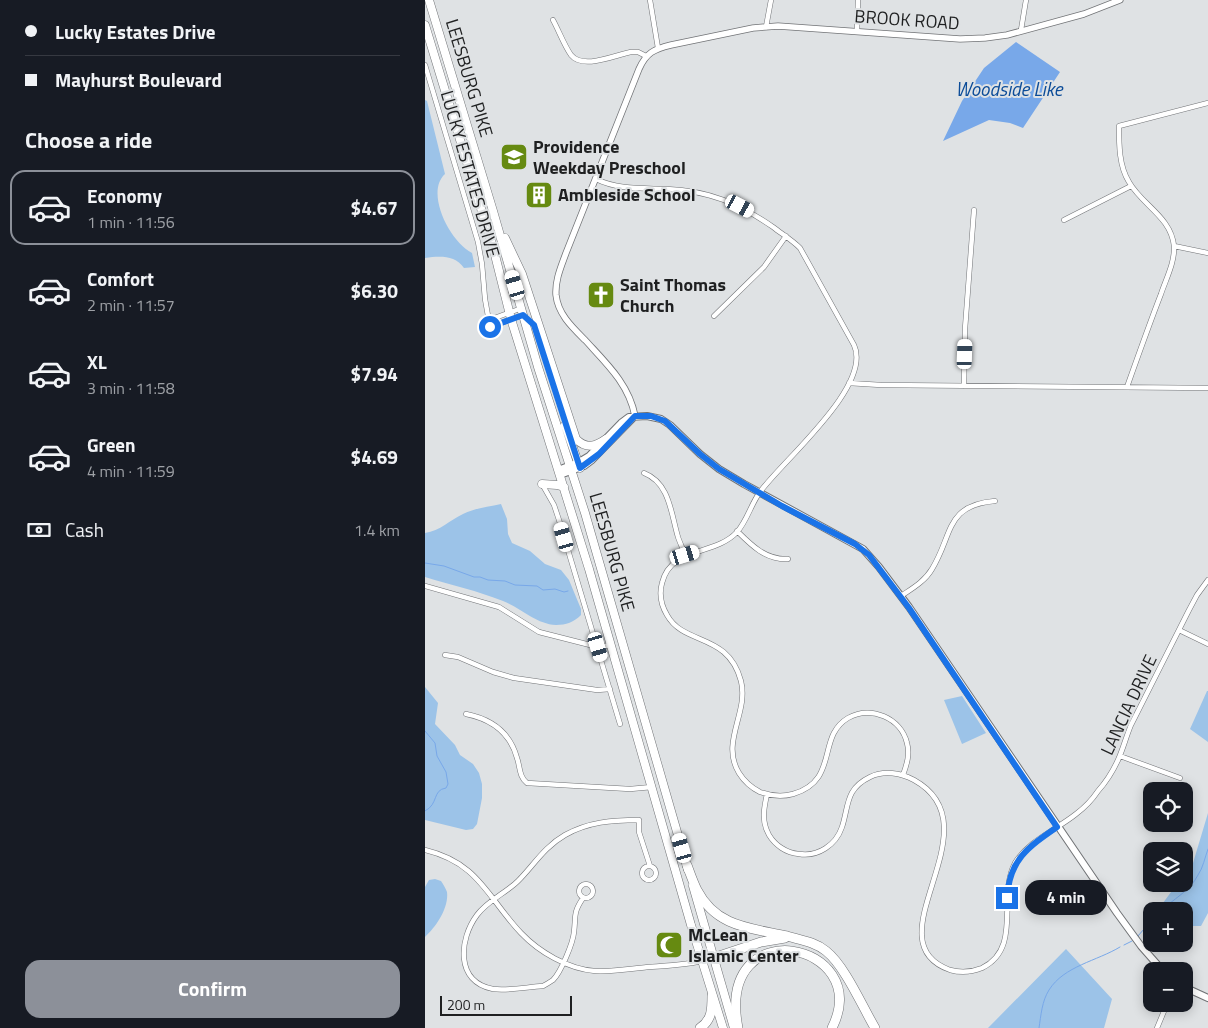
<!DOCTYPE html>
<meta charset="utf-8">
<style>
:root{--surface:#171b24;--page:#20242c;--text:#f1f3f6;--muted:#9ea1a6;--line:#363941;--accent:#8c9099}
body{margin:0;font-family:"Titillium Web",sans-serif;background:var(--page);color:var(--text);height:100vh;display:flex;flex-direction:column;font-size:19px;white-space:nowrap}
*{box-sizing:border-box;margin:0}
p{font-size:16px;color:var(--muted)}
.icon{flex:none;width:28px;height:28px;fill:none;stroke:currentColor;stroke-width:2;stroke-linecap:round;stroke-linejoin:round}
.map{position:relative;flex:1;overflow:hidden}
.details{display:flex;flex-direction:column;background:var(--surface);width:425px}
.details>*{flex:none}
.top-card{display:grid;align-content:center;height:110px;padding:0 25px;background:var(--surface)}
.fabs{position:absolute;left:718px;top:782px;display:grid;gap:10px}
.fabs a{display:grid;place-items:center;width:50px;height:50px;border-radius:10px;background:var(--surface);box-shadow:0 2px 12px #0003;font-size:25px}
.scale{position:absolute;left:15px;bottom:12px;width:132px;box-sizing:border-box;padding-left:5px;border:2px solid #1f2021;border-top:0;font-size:14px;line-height:18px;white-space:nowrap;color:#1f2021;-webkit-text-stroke:4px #dfe2e4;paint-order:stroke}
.end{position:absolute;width:22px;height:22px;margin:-11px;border:6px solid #1a73e8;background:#fff;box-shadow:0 0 0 2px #fff}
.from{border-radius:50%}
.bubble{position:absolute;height:35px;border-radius:15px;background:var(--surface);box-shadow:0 2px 12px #0003;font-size:16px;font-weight:700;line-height:35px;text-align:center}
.car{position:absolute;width:15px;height:30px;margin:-15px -8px;border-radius:6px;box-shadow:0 0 4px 1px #0007;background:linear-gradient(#fff 24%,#345 0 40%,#fff 0 76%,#345 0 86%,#fff 0)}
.top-card b{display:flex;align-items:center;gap:18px;height:48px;font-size:19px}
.top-card b+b{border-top:1px solid var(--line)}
.top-card i{width:12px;height:12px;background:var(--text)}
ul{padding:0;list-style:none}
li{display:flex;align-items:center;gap:15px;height:75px;margin:0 10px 8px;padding:0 15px;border:2px solid transparent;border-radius:15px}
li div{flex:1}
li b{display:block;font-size:19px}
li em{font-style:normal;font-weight:700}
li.on{border-color:var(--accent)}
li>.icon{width:45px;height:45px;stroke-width:1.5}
h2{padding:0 25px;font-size:22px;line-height:60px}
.pay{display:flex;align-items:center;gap:12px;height:55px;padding:0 25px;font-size:19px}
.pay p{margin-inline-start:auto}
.action{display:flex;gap:10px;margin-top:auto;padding:10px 25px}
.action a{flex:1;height:58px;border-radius:15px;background:var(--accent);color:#fff;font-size:20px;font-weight:700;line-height:58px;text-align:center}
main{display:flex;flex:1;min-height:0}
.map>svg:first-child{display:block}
.green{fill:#9cc3e8}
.water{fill:#78a8e9}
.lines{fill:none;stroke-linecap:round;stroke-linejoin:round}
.stream{stroke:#78a8e9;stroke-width:1}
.minor-casing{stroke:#717376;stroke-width:5.5}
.tertiary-casing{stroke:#717376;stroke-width:7}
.secondary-casing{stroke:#717376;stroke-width:8}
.trunk-casing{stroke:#717376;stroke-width:9}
.motorway-casing{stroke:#717376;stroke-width:10}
.minor{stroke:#fff;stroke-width:4.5}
.tertiary{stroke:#fff;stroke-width:5.5}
.secondary{stroke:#fff;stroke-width:6}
.trunk{stroke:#fff;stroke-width:8}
.motorway{stroke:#fff;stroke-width:9}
.route{stroke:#1a73e8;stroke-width:6}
.labels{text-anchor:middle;stroke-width:4;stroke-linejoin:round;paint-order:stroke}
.street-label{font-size:18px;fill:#1f2021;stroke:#dfe2e4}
.poi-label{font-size:18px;font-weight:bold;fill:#1f2021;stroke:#dfe2e4;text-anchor:start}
.water-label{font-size:19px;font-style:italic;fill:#0c4c98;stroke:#dfe2e4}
</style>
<main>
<section class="details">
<div class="top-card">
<b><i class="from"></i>Lucky Estates Drive</b>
<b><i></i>Mayhurst Boulevard</b>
</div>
<h2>Choose a ride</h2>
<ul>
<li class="on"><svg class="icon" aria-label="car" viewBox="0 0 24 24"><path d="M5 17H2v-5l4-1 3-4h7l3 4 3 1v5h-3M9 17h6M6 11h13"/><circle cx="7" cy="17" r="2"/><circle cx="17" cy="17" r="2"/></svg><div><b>Economy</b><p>1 min · 11:56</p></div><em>$4.67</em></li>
<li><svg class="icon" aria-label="car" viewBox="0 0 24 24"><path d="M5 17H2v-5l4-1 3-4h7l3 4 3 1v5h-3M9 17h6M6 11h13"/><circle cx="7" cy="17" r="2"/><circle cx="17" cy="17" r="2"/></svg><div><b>Comfort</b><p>2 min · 11:57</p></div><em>$6.30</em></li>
<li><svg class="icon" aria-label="car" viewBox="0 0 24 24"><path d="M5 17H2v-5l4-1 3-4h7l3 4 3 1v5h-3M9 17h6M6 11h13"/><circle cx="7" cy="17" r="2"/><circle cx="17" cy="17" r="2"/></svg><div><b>XL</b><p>3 min · 11:58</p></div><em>$7.94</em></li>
<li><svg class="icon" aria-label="car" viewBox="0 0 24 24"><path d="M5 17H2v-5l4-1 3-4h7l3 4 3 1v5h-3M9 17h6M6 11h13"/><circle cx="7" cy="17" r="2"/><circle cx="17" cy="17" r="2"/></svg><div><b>Green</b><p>4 min · 11:59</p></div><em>$4.69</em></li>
</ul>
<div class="pay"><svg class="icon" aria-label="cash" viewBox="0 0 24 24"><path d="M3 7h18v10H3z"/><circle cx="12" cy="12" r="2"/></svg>Cash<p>1.4 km</p></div>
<div class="action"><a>Confirm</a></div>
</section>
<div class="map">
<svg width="783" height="1028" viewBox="0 0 783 1028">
<rect width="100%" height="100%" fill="#dfe2e4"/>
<path class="green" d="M 0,100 L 2,101 L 20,174 C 0,192 24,241 47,253 L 50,267 L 39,268 C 30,255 15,256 0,258 Z
M 76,504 L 82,519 L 83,534 L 87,543 L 105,551 L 120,564 L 136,570 L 144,580 L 156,609 L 156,615 C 149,622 141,625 131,625 C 111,624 96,608 78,601 C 53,591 26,585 0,577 L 0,533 C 15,531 25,520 38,514 C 50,508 63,507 76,504 Z
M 0,687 L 13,703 L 10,724 L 30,745 L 35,755 L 48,764 L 54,773 L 57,784 L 57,798 L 52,824 L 48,829 L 41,830 L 0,820 Z
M 782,691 L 783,691 L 783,742 L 765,729 Z
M 537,696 L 561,733 L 537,744 L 519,700 Z
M 783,813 L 783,913 L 776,926 L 759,926 L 759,911 L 732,911 L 752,884 L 759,884 L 759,875 L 768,863 Z
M 10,879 L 16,881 C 18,884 21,889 22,892 C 24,908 11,927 0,937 L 0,887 L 4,880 Z
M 641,949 L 687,999 L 679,1028 L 563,1028 Z"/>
<path class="water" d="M 591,42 L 635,72 L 598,128 L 585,123 L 564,120 L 518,141 L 537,101 L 559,68 Z"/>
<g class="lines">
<path class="stream" d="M 0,563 L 19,566 L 49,577 L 55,577 L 63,580 L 80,581 L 90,585 L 112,586 L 118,590 L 130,589 L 139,592 L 143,591
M 0,731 L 10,743 L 12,756 L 21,772 L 23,784 L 21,788 C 7,790 14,804 0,811
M 736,911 C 748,899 765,891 773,875 C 778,868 780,857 783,849
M 713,936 L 726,921
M 699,945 L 707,941
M 614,1028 C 616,1015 617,1001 624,990 C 639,966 672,961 695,947"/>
<g class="minor-casing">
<path id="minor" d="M 225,0 L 233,48
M 128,20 C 134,31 139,45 146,55 C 158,70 190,55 206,52 L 213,52 L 221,56
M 341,27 L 346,0
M 596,30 L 601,0
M 432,31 L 433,0
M 0,65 L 53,242 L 57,264 L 60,299 L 65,327 L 98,315
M 171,179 C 193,190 219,188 242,189 C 285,191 313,203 348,227 C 357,234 367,240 375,248 L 429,345 C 448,386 357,461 335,492 C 326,504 322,521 312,532 C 290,556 246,546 237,583 C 234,594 236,605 242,615 C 259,646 303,632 316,681 C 324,713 295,742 314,773 C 319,781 327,788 335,792 C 346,796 357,797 368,794 C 415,780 391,737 423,718 C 446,705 476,718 482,743 C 485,754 482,764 478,775
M 639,220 L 706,186
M 749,246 L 783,253
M 289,316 L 339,267 L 361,236
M 64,320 L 97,308
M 424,383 L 456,385 L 783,388
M 539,386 L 540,329 L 549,210
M 702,387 C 713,356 724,325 736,294 C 741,279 750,262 749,246 C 746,217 717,205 704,182 C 694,166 694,145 694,126 L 783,103
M 219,473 C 245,483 246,514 253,537 C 255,543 258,549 260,555
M 117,484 L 129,505 L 134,520 L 195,724
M 312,531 C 327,546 341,560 363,559
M 0,586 L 74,607 L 114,632 L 173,647 L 186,645
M 476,596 C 488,588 500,581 507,569 C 528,535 520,505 570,501
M 754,630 L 783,644
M 20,655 L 33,657 L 68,672 L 89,678 L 172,690 L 185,689
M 41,714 C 66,719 85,732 92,758 C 95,766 94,777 102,783 L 205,789 L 227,787
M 695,756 L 755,778
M 342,794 C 339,808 336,821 344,835 C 350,845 361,853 374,854 C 393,857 411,845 417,827 C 424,806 420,789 445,777 C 459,770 476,773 489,780 C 574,827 443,941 525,970 C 536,973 547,972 557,968 C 598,948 572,896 590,863 C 603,841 631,830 651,814 C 659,808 667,800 673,791 C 681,782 688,771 693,760 C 698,749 701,737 706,725 C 725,687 745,648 764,610 L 772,595 L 783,580
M 0,850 C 54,863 62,897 96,933 C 114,952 143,969 170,971 C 187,972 206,969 223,967 C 241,966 259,965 277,961
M217 873a7 7 0 1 1 14 0a7 7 0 1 1-14 0Z
M154 891a7 7 0 1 1 14 0a7 7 0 1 1-14 0Z
M 158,898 C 148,913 151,915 149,932 C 148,943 136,972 128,980 C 125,982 122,984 118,986 C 102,987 84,991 68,989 C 30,982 34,939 52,915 C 63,900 81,893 93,881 C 109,865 119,847 140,835 C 163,822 187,820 214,820 L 214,832 L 225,866
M 732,1028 L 742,1004"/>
</g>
<g class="tertiary-casing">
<path id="tertiary" d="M 210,416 C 204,384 181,363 160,340 C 147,327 133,314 131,295 C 130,280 136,267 141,253 L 214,69 C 221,53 229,49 246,45 L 328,28 L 353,26 L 535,39 L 560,38 L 582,35 L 659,14 L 695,0"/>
</g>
<g class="secondary-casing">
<path id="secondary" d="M 133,470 L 154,462 L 164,456 L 196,423 L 204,417 L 222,416 L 236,419 L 245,425 L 275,454 L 294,469 L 319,484 L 438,549 L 454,567 L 484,607 L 692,913 L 716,946 L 738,971
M 135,475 L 159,466 L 167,460 L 210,416
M 759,987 L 783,998"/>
</g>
<g class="trunk-casing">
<path id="trunk" d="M 4,0 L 68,211 L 113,367 L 160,513 L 263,870
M 0,25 L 69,251 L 86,319 L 164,569 L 266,925 L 298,1028
M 80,238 L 97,274 L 151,439 C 161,449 170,447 181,439
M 140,425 L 155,468
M 117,484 L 132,485 L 139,487
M 268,886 L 309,1028"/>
</g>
<g class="motorway-casing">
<path id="motorway" d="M 262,865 C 265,873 268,882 272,890 C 291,927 325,928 362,936 C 376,940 390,942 401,951 C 420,966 437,1006 450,1028
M 288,958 L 336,942 L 360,938
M 275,1028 C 287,1020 287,1009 287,996
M 313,1028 C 290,909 450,942 407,1028"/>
</g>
<use href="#minor" class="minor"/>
<use href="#tertiary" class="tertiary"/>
<use href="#secondary" class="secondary"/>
<use href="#trunk" class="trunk"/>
<use href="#motorway" class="motorway"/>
</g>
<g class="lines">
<path class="route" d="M 65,327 L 98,315 L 109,325 L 155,468 L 174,454 L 210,416 L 226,416 L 240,421 L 275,454 L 294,469 L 357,506 L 430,544 L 444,555 L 484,608 L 632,827 C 603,847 584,860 582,898"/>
</g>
<defs>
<g id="school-square" transform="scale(1.4375)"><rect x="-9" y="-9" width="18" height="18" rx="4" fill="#668a11" stroke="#dfe2e4"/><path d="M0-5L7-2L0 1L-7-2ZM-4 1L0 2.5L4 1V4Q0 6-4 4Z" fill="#fff"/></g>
<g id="building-square" transform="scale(1.4375)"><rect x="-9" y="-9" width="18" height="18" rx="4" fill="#668a11" stroke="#dfe2e4"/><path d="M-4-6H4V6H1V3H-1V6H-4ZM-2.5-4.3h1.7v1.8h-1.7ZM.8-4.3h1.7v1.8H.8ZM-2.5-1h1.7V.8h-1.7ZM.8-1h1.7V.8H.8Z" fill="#fff"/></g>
<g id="church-square" transform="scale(1.4375)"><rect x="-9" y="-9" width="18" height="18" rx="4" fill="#668a11" stroke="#dfe2e4"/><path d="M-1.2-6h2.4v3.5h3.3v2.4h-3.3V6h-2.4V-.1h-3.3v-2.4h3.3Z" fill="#fff"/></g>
<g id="mosque-square" transform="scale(1.4375)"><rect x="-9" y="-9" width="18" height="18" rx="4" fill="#668a11" stroke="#dfe2e4"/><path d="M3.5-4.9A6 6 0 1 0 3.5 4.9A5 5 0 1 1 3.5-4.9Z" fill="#fff"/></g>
</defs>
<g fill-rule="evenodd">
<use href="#school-square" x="89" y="157"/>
<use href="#building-square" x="114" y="195"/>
<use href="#church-square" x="176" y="295"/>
<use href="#mosque-square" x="244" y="945"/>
</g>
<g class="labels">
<g class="street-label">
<text transform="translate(482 20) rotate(4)" y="6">BROOK ROAD</text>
<text transform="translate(44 78) rotate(73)" y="6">LEESBURG PIKE</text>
<text transform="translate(45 174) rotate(74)" y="6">LUCKY ESTATES DRIVE</text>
<text transform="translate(187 552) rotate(74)" y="6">LEESBURG PIKE</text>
<text transform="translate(704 705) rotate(-65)" y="6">LANCIA DRIVE</text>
</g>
<g class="poi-label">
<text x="108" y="153">Providence<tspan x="108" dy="21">Weekday Preschool</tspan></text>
<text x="133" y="201">Ambleside School</text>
<text x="195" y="291">Saint Thomas<tspan x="195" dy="21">Church</tspan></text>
<text x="263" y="941">McLean<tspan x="263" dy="21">Islamic Center</tspan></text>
</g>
<g class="water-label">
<text x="584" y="96">Woodside Like</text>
</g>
</g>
</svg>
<div class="fabs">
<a><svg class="icon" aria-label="locate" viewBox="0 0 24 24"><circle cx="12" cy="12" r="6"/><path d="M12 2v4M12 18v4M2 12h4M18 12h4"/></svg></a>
<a><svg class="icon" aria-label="layers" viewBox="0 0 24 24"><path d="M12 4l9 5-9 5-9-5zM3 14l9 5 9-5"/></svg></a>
<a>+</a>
<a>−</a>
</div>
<div class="scale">200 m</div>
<i class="end from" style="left:65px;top:327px"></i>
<i class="end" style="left:582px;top:898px"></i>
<div class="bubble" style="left:600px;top:880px;width:82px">4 min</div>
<i class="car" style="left:315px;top:206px;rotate:118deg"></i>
<i class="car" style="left:90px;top:285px;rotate:343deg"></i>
<i class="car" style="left:540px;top:354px;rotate:2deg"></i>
<i class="car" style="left:139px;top:537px;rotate:344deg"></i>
<i class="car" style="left:260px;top:555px;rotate:73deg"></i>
<i class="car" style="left:173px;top:647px;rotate:163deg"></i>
<i class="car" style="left:257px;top:848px;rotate:344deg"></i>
</div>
</main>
